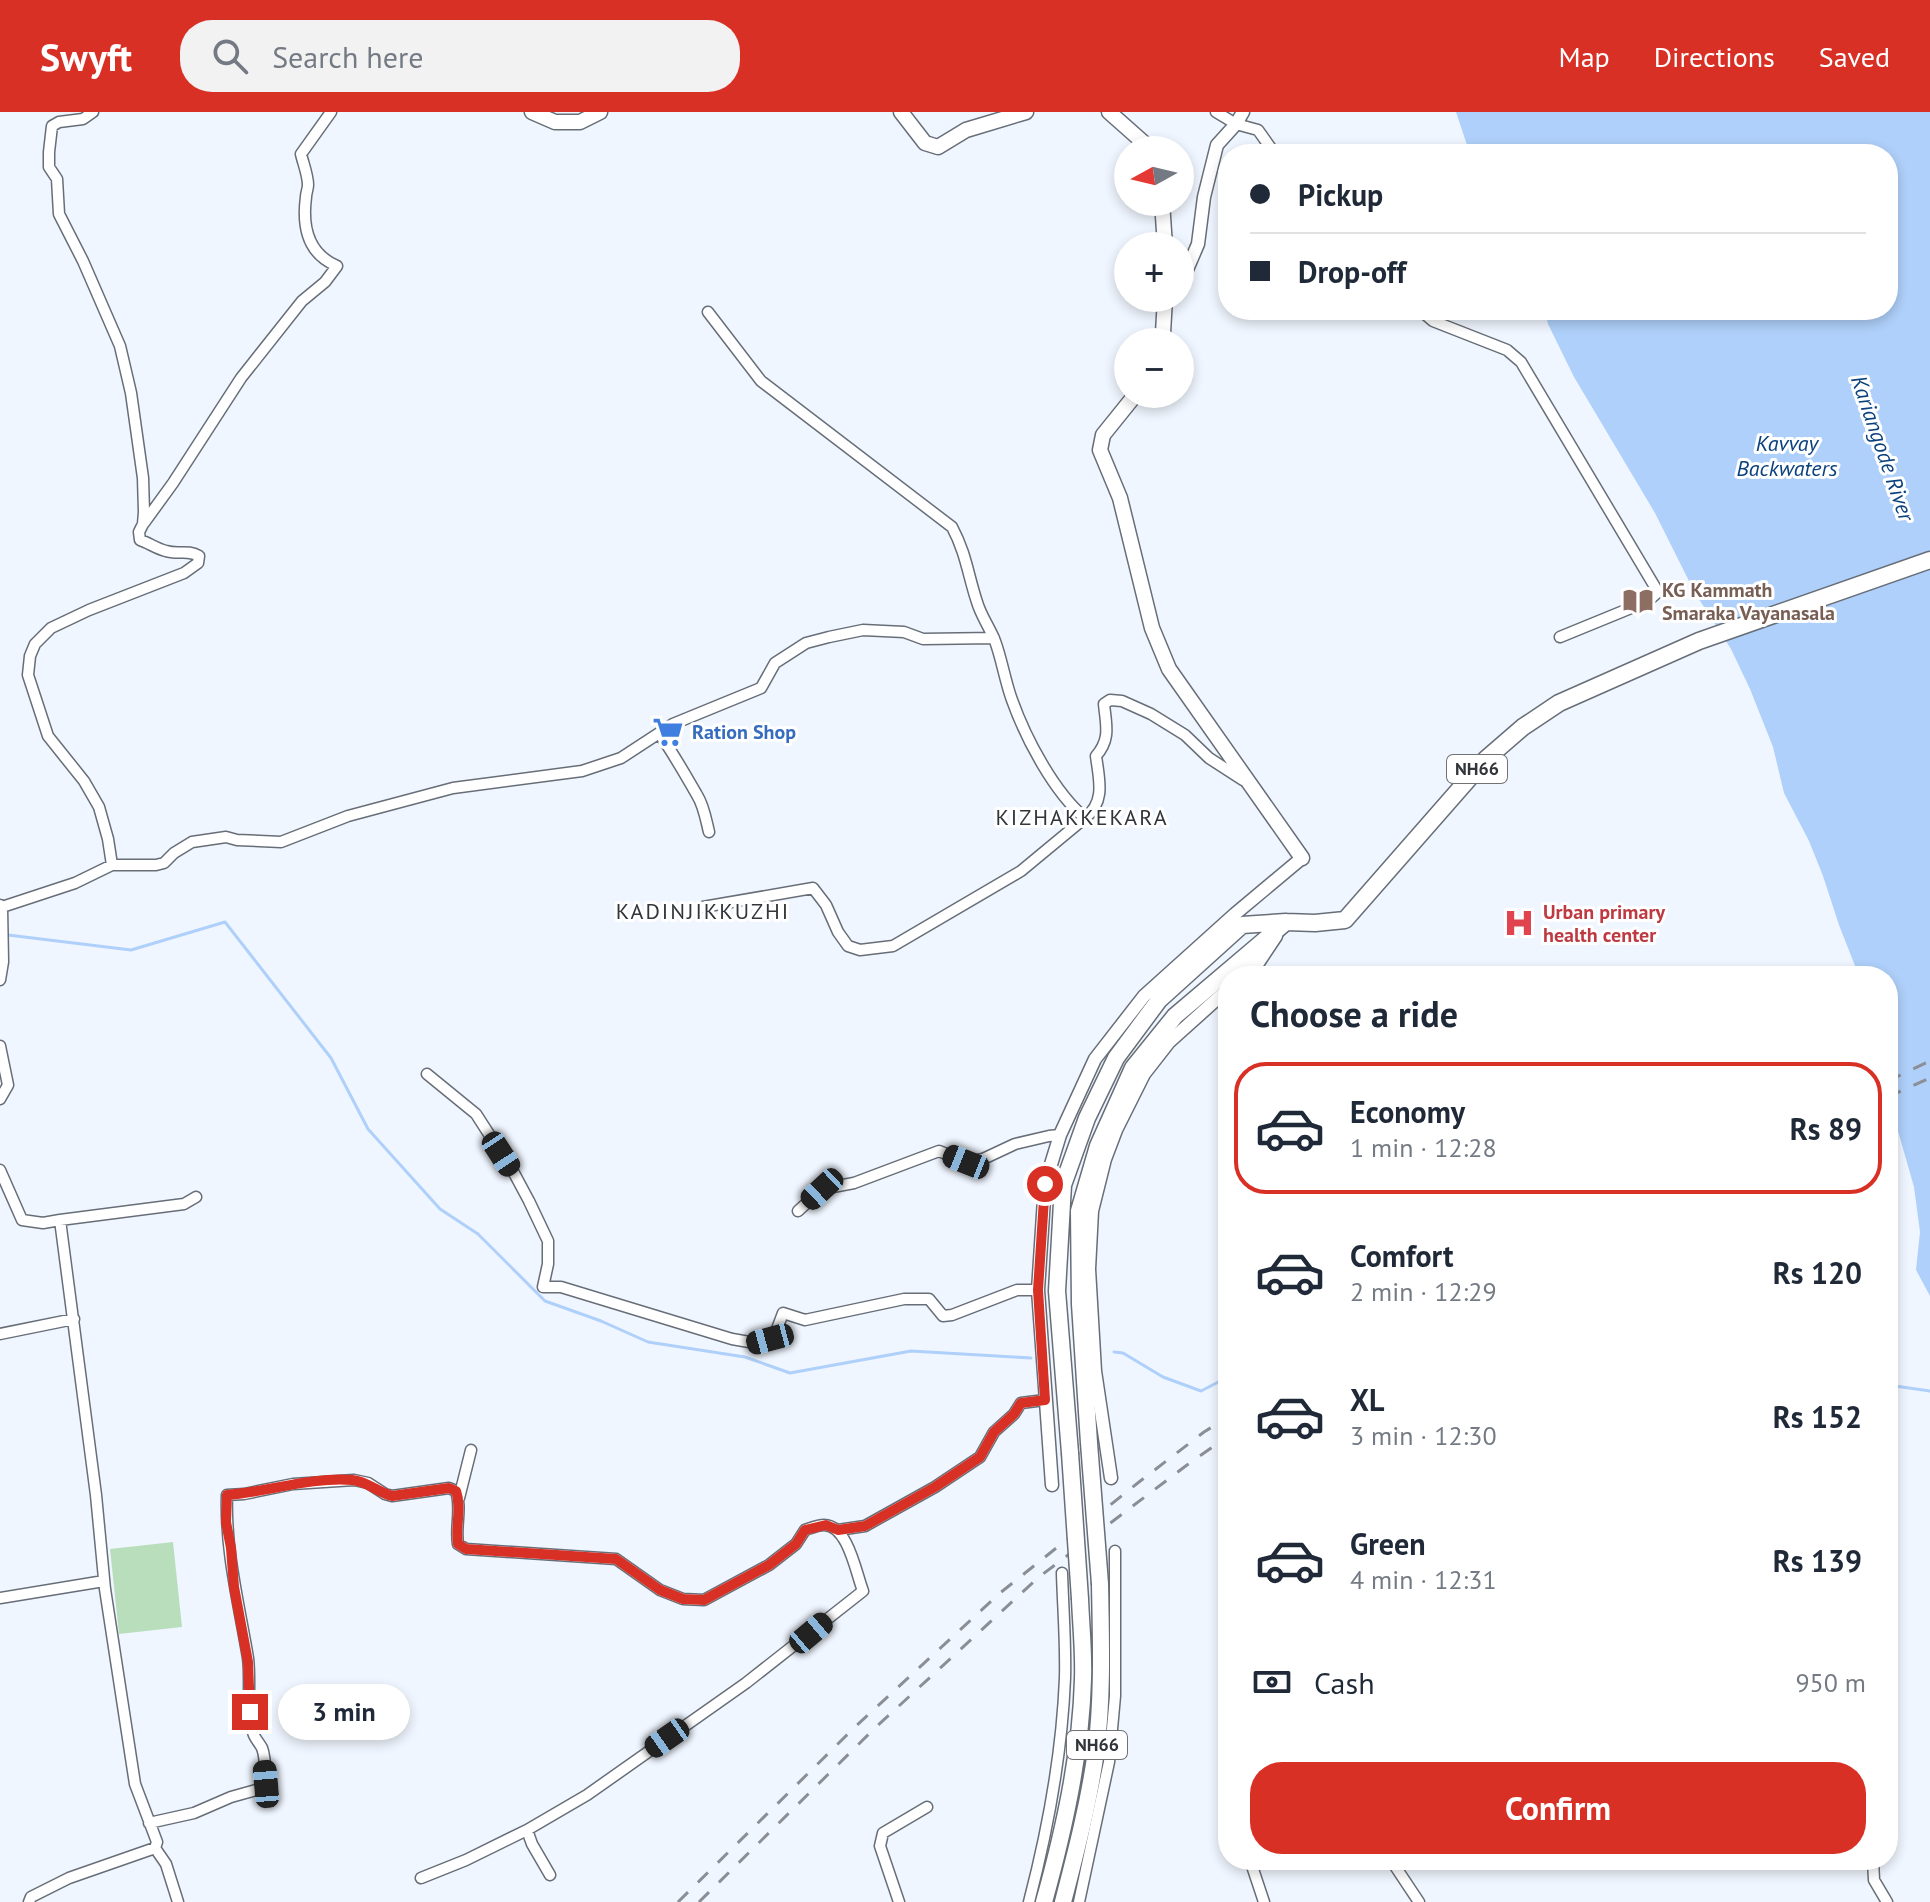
<!DOCTYPE html>
<meta charset="utf-8">
<style>
:root{--surface:#fff;--page:#f2f2f3;--text:#1f2937;--muted:#747a83;--line:#e0e1e3;--accent:#d93025}
body{margin:0;font-family:"PT Sans",sans-serif;background:var(--page);color:var(--text);height:100vh;display:flex;flex-direction:column;font-size:30px;white-space:nowrap}
*{box-sizing:border-box;margin:0}
p{font-size:26px;color:var(--muted)}
.icon{flex:none;width:44px;height:44px;fill:none;stroke:currentColor;stroke-width:2;stroke-linecap:round;stroke-linejoin:round}
.map{position:relative;flex:1;overflow:hidden}
.sheet{position:absolute;left:1218px;top:854px;width:680px;height:904px;display:flex;flex-direction:column;background:var(--surface);border-radius:32px;box-shadow:0 4px 12px #0003}
.sheet>*{flex:none}
.top-card{position:absolute;left:1218px;top:32px;width:680px;height:176px;border-radius:32px;box-shadow:0 4px 12px #0003;display:grid;align-content:center;height:176px;padding:0 32px;background:var(--surface)}
.needle{width:52px;rotate:262deg}
.buttons{position:absolute;left:1114px;top:24px;display:grid;gap:16px}
.buttons a{display:grid;place-items:center;width:80px;height:80px;border-radius:50%;background:var(--surface);box-shadow:0 4px 12px #0003;font-size:40px}
.end{position:absolute;width:36px;height:36px;margin:-18px;border:10px solid #d93025;background:#fff;box-shadow:0 0 0 4px #fff}
.from{border-radius:50%}
.bubble{position:absolute;height:56px;border-radius:28px;background:var(--surface);box-shadow:0 4px 12px #0003;font-size:26px;font-weight:700;line-height:56px;text-align:center}
.car{position:absolute;width:24px;height:48px;margin:-24px -12px;border-radius:10px;box-shadow:0 0 6px 2px #0007;background:linear-gradient(#222 24%,#8ab4d8 0 40%,#222 0 76%,#8ab4d8 0 86%,#222 0)}
.top-card b{display:flex;align-items:center;gap:28px;height:76px;font-size:30px}
.top-card b+b{border-top:2px solid var(--line)}
.top-card i{width:20px;height:20px;background:var(--text)}
ul{padding:0;list-style:none}
li{display:flex;align-items:center;gap:24px;height:132px;margin:0 16px 12px;padding:0 16px;border:4px solid transparent;border-radius:32px}
li div{flex:1}
li b{display:block;font-size:30px}
li em{font-style:normal;font-weight:700}
li.active{border-color:var(--accent)}
li>.icon{width:72px;height:72px;stroke-width:1.5}
h2{padding:0 32px;font-size:36px;line-height:96px}
.pay{display:flex;align-items:center;gap:20px;height:88px;padding:0 32px;font-size:30px}
.pay p{margin-inline-start:auto}
.action{display:flex;gap:16px;margin-top:auto;padding:16px 32px}
.action a{flex:1;height:92px;border-radius:32px;background:var(--accent);color:#fff;font-size:32px;font-weight:700;line-height:92px;text-align:center}
header{display:flex;align-items:center;gap:48px;box-sizing:border-box;height:112px;padding:0 40px;background:var(--accent);color:#fff}
header strong{font-size:38px}
nav{display:flex;gap:44px;margin-inline-start:auto;font-size:28px}
.search{width:560px;height:72px;background:var(--page);display:flex;align-items:center;gap:20px;box-sizing:border-box;padding:0 28px;border-radius:32px;color:var(--muted);font-size:30px}
.map>svg:first-child{display:block}
.green{fill:#b9debc}
.water{fill:#afd0fa}
.lines{fill:none;stroke-linecap:round;stroke-linejoin:round}
.stream{stroke:#afd0fa;stroke-width:3}
.minor-casing{stroke:#676e77;stroke-width:13}
.tertiary-casing{stroke:#676e77;stroke-width:15}
.secondary-casing{stroke:#676e77;stroke-width:17}
.trunk-casing{stroke:#676e77;stroke-width:19}
.minor{stroke:#fff;stroke-width:10}
.tertiary{stroke:#fff;stroke-width:12}
.secondary{stroke:#fff;stroke-width:14}
.trunk{stroke:#fff;stroke-width:16}
.rail{stroke:#8b8f95;stroke-width:3;stroke-dasharray:14 14;stroke-linecap:butt}
.trunk-bridge-casing{stroke:#676e77;stroke-width:19;stroke-linecap:butt}
.trunk-bridge{stroke:#fff;stroke-width:16}
.route{stroke:#d93025;stroke-width:10}
.labels{text-anchor:middle;stroke-width:6;stroke-linejoin:round;paint-order:stroke}
.shield{fill:#fff;stroke:#707274;stroke-width:2}
.shield-label{font-size:18px;font-weight:bold;fill:#323539}
.education-label{font-size:20px;font-weight:bold;fill:#785e54;stroke:#fff;text-anchor:start}
.shop-label{font-size:20px;font-weight:bold;fill:#366cbe;stroke:#fff;text-anchor:start}
.health-label{font-size:20px;font-weight:bold;fill:#be3a42;stroke:#fff;text-anchor:start}
.water-label{font-size:22px;font-style:italic;fill:#0a417d;stroke:#fff}
.neighbourhood-label{font-size:22px;letter-spacing:2px;fill:#323539;stroke:#fff}
</style>
<header>
<strong>Swyft</strong>
<div class="search"><svg class="icon" aria-label="search" viewBox="0 0 24 24"><circle cx="10" cy="10" r="6"/><path d="M15 15l6 6"/></svg>Search here</div>
<nav><a>Map</a><a>Directions</a><a>Saved</a></nav>
</header>
<div class="map">
<svg width="1930" height="1790" viewBox="0 0 1930 1790">
<rect width="100%" height="100%" fill="#f0f6ff"/>
<path class="green" d="M 173,1430 L 182,1515 L 119,1522 L 110,1437 Z"/>
<path class="water" d="M 1456,0 L 1930,0 L 1930,1184 L 1916,1158 L 1920,1120 L 1914,1075 L 1888,984 L 1888,864 L 1859,864 L 1839,813 L 1823,764 L 1809,729 L 1784,681 L 1773,635 L 1750,577 L 1731,537 L 1695,481 L 1655,401 L 1574,265 L 1548,212 L 1545,198 L 1888,198 L 1888,42 L 1470,42 Z"/>
<g class="lines">
<path class="stream" d="M 8,823 L 131,838 L 225,810 L 331,946 L 368,1017 L 440,1097 L 478,1122 L 545,1189 L 601,1209 L 648,1230 L 745,1245 L 790,1261 L 911,1239 L 1031,1246
M 1114,1240 L 1123,1241 L 1163,1265 L 1201,1279 L 1228,1265
M 1888,1273 L 1930,1279"/>
<g class="minor-casing">
<path id="minor" d="M 93,0 L 83,7 L 59,10 L 52,14 L 49,40 L 49,55 L 57,67 L 59,102 L 83,149 L 120,234 L 131,281 L 143,366 L 144,400 L 143,412 L 139,420 L 140,428 C 149,431 157,437 166,439 C 178,443 188,437 199,444 L 198,451 L 184,461 L 89,498 L 51,516 L 35,532 L 30,544 L 28,563 L 48,624 L 84,669 L 99,695 L 108,727 L 112,753
M 1216,0 L 1236,12 L 1258,18 L 1275,42
M 1420,198 L 1433,209 L 1507,238 L 1521,250 L 1658,480 L 1648,489 L 1560,525
M 708,200 L 761,269 L 952,415 C 966,441 968,463 977,490 C 981,504 990,516 995,529 C 1002,548 1005,569 1012,588 C 1026,627 1054,680 1085,706 C 1106,690 1099,667 1096,644 C 1111,627 1106,613 1104,592 L 1110,588 L 1122,589 L 1151,602 L 1185,623 L 1209,646 L 1243,668
M 144,411 L 173,371 L 241,266 L 302,189 L 325,170 L 337,154 C 308,142 302,115 306,85 C 306,81 308,77 308,73 C 308,63 303,51 301,42 L 331,0
M 659,621 C 673,641 685,662 697,683 C 704,694 706,708 709,720
M 0,793 L 2,795 L 75,771 L 112,753 L 156,753 L 164,751 L 174,741 L 192,730 L 226,725 L 237,728 L 281,730 L 348,704 L 453,676 L 582,659 L 621,646 L 673,612 L 761,576 L 775,551 L 806,531 L 829,525 L 863,518 L 904,520 L 923,527 L 994,526
M 703,795 L 813,776 L 826,793 L 838,820 L 848,834 L 860,838 L 893,834 L 1021,759 L 1085,706
M 0,868 L 3,850 L 2,795
M 0,934 L 8,973 L 0,987
M 427,962 L 476,1002 L 514,1061 L 529,1089 L 548,1129 L 548,1152 L 543,1175 L 561,1175 L 732,1227 L 755,1231 L 770,1227 L 777,1217 L 783,1201 L 805,1208 L 904,1187 L 929,1187 L 943,1204 L 952,1203 L 1017,1178 L 1038,1178
M 0,1058 L 22,1108 L 43,1111 L 60,1108
M 798,1099 L 822,1077 L 854,1071 L 939,1039 L 966,1050 L 983,1047 L 1015,1032 L 1049,1024 L 1060,1023
M 0,1222 L 74,1207
M 459,1386 L 471,1338
M 838,1418 L 865,1414 L 935,1375 L 980,1345 L 994,1320 L 1014,1302 L 1021,1291 L 1045,1288
M 0,1486 L 104,1469
M 149,1711 L 194,1701 L 231,1685 L 256,1678 L 266,1672 C 265,1661 266,1646 262,1636 C 259,1630 254,1626 253,1620 C 246,1596 251,1570 248,1546 C 239,1492 225,1438 227,1383 L 244,1382 L 293,1372 L 354,1368 L 368,1371 L 385,1382 L 392,1384 L 449,1376 L 456,1379 C 462,1396 455,1415 458,1432 L 466,1437 L 616,1447 L 660,1478 L 683,1487 L 704,1488 L 769,1453 L 796,1432 L 805,1418 C 811,1416 818,1413 824,1413 C 848,1413 856,1461 863,1479 L 746,1571 L 587,1683 L 527,1718 L 532,1732 L 550,1763
M 155,1736 L 166,1752 L 178,1790
M 1250,1748 L 1264,1790
M 1391,1748 L 1419,1790
M 1873,1748 L 1874,1768 L 1887,1790
M 421,1766 L 466,1748 L 527,1718
M 29,1790 L 31,1785 L 69,1766 L 155,1736 L 157,1730 L 135,1672 L 105,1477 L 96,1383 L 60,1108 L 184,1092 L 196,1085
M 899,1790 L 880,1734 L 883,1721 L 927,1695
M 1029,1790 C 1048,1717 1062,1641 1065,1566 C 1066,1531 1063,1496 1062,1461
M 1079,1790 L 1109,1650 L 1115,1584 L 1115,1439"/>
</g>
<g class="tertiary-casing">
<path id="tertiary" d="M 1180,162 L 1186,160 L 1198,132 L 1204,85 L 1217,33 L 1236,12 L 1243,0
M 1243,864 L 1258,851 L 1276,824
M 1111,1366 L 1095,1259 L 1089,1157 L 1092,1099 L 1105,1047 L 1116,1018 L 1144,962 L 1169,930 L 1228,877
M 1052,1373 L 1038,1178 L 1045,1072 L 1060,1023 L 1095,947 L 1144,884 L 1235,802 L 1302,746"/>
</g>
<g class="secondary-casing">
<path id="secondary" d="M 532,0 L 555,10 L 580,10 L 600,0
M 901,0 L 925,31 L 938,35 L 966,18 L 1026,0
M 1109,0 L 1144,31 L 1147,38
M 1162,90 L 1165,134
M 1159,230 L 1163,221 L 1165,186
M 1136,282 L 1103,323 L 1100,338 L 1120,386 L 1152,516 L 1169,557 L 1302,746"/>
</g>
<g class="trunk-casing">
<path id="trunk" d="M 1089,1331 L 1080,1192 L 1079,1099 L 1098,1034 L 1133,956 L 1175,904 L 1286,810
M 1070,1341 L 1057,1179 L 1063,1073 L 1087,1006 L 1116,946 L 1159,888 L 1242,813 L 1286,810 L 1315,811 L 1345,808 L 1486,647 L 1523,615 L 1559,591 L 1699,529 L 1930,448
M 1044,1790 C 1064,1718 1081,1642 1083,1567 C 1084,1540 1081,1513 1080,1487
M 1063,1790 C 1076,1740 1089,1690 1096,1639 C 1103,1583 1101,1527 1100,1472"/>
</g>
<use href="#minor" class="minor"/>
<use href="#tertiary" class="tertiary"/>
<use href="#secondary" class="secondary"/>
<use href="#trunk" class="trunk"/>
<path class="rail" d="M 1888,969 L 1930,949
M 1888,985 L 1930,966
M 678,1790 L 856,1614 L 1000,1481 L 1139,1370 L 1204,1320 L 1228,1305
M 699,1790 L 875,1616 L 1039,1465 L 1187,1353 L 1228,1324"/>
<g class="trunk-bridge-casing">
<path id="trunk-bridge" d="M 1089,1331 L 1100,1472
M 1070,1341 L 1080,1487"/>
</g>
<use href="#trunk-bridge" class="trunk-bridge"/>
</g>
<g class="lines">
<path class="route" d="M 250,1600 L 248,1550 L 234,1475 L 231,1436 L 226,1410 L 227,1383 C 268,1380 309,1365 352,1368 C 367,1369 377,1380 392,1384 L 449,1376 L 456,1379 C 462,1396 455,1415 458,1432 L 466,1437 L 616,1447 L 660,1478 L 683,1487 L 704,1488 L 769,1453 L 796,1432 L 805,1418 L 826,1413 L 838,1418 L 865,1414 L 935,1375 L 980,1345 L 994,1320 L 1014,1302 L 1021,1291 L 1045,1288 L 1038,1178 L 1045,1072"/>
</g>
<defs>
<g id="library-bare" transform="scale(2.4)"><path d="M-6-4Q-3-5.5-.7-3.5V5Q-3 3-6 4ZM6-4Q3-5.5 .7-3.5V5Q3 3 6 4Z" fill="#8d6e63" stroke="#fff" stroke-width="2.5" paint-order="stroke"/></g>
<g id="supermarket-bare" transform="scale(2.4)"><path d="M-6-5.5h2.5l.6 2H6L4.5 2H-2.5L-4.4-4H-6ZM-1.5 3.2a1.3 1.3 0 1 0 .1 0ZM3 3.2a1.3 1.3 0 1 0 .1 0Z" fill="#3f7fe0" stroke="#fff" stroke-width="2.5" paint-order="stroke"/></g>
<g id="hospital-bare" transform="scale(2.4)"><path d="M-5-5h3v3.5h4V-5h3V5h-3V1.5h-4V5h-3Z" fill="#e0444e" stroke="#fff" stroke-width="2.5" paint-order="stroke"/></g>
</defs>
<g fill-rule="evenodd">
<use href="#library-bare" x="1638" y="489"/>
<use href="#supermarket-bare" x="668" y="620"/>
<use href="#hospital-bare" x="1519" y="811"/>
</g>
<g class="labels">
<g class="shield">
<rect x="1447" y="643" width="60" height="28" rx="6"/>
<rect x="1067" y="1619" width="60" height="28" rx="6"/>
</g>
<g class="shield-label">
<text x="1477" y="663">NH66</text>
<text x="1097" y="1639">NH66</text>
</g>
<g class="education-label">
<text x="1662" y="485">KG Kammath<tspan x="1662" dy="23">Smaraka Vayanasala</tspan></text>
</g>
<g class="shop-label">
<text x="692" y="627">Ration Shop</text>
</g>
<g class="health-label">
<text x="1543" y="807">Urban primary<tspan x="1543" dy="23">health center</tspan></text>
</g>
<g class="water-label">
<text x="1787" y="339">Kavvay<tspan x="1787" dy="25">Backwaters</tspan></text>
<text transform="translate(1883 336) rotate(71)" y="8">Kariangode River</text>
</g>
<g class="neighbourhood-label">
<text x="1082" y="713">KIZHAKKEKARA</text>
<text x="703" y="807">KADINJIKKUZHI</text>
</g>
</g>
</svg>
<div class="buttons">
<a><svg class="needle" viewBox="-14 -14 28 28"><path d="M0-13l5 13h-10z" fill="#e53935"/><path d="M0 13l5-13h-10z" fill="#747a83"/></svg></a>
<a>+</a>
<a>−</a>
</div>
<i class="end from" style="left:1045px;top:1072px"></i>
<i class="end" style="left:250px;top:1600px"></i>
<div class="bubble" style="left:278px;top:1572px;width:132px">3 min</div>
<i class="car" style="left:501px;top:1042px;rotate:147deg"></i>
<i class="car" style="left:966px;top:1050px;rotate:292deg"></i>
<i class="car" style="left:822px;top:1077px;rotate:227deg"></i>
<i class="car" style="left:770px;top:1227px;rotate:255deg"></i>
<i class="car" style="left:811px;top:1521px;rotate:50deg"></i>
<i class="car" style="left:667px;top:1626px;rotate:235deg"></i>
<i class="car" style="left:266px;top:1672px;rotate:355deg"></i>
<div class="top-card">
<b><i class="from"></i>Pickup</b>
<b><i></i>Drop-off</b>
</div>
<section class="sheet">
<h2>Choose a ride</h2>
<ul>
<li class="active"><svg class="icon" aria-label="car" viewBox="0 0 24 24"><path d="M5 17H2v-5l4-1 3-4h7l3 4 3 1v5h-3M9 17h6M6 11h13"/><circle cx="7" cy="17" r="2"/><circle cx="17" cy="17" r="2"/></svg><div><b>Economy</b><p>1 min · 12:28</p></div><em>Rs 89</em></li>
<li><svg class="icon" aria-label="car" viewBox="0 0 24 24"><path d="M5 17H2v-5l4-1 3-4h7l3 4 3 1v5h-3M9 17h6M6 11h13"/><circle cx="7" cy="17" r="2"/><circle cx="17" cy="17" r="2"/></svg><div><b>Comfort</b><p>2 min · 12:29</p></div><em>Rs 120</em></li>
<li><svg class="icon" aria-label="car" viewBox="0 0 24 24"><path d="M5 17H2v-5l4-1 3-4h7l3 4 3 1v5h-3M9 17h6M6 11h13"/><circle cx="7" cy="17" r="2"/><circle cx="17" cy="17" r="2"/></svg><div><b>XL</b><p>3 min · 12:30</p></div><em>Rs 152</em></li>
<li><svg class="icon" aria-label="car" viewBox="0 0 24 24"><path d="M5 17H2v-5l4-1 3-4h7l3 4 3 1v5h-3M9 17h6M6 11h13"/><circle cx="7" cy="17" r="2"/><circle cx="17" cy="17" r="2"/></svg><div><b>Green</b><p>4 min · 12:31</p></div><em>Rs 139</em></li>
</ul>
<div class="pay"><svg class="icon" aria-label="cash" viewBox="0 0 24 24"><path d="M3 7h18v10H3z"/><circle cx="12" cy="12" r="2"/></svg>Cash<p>950 m</p></div>
<div class="action"><a>Confirm</a></div>
</section>
</div>
